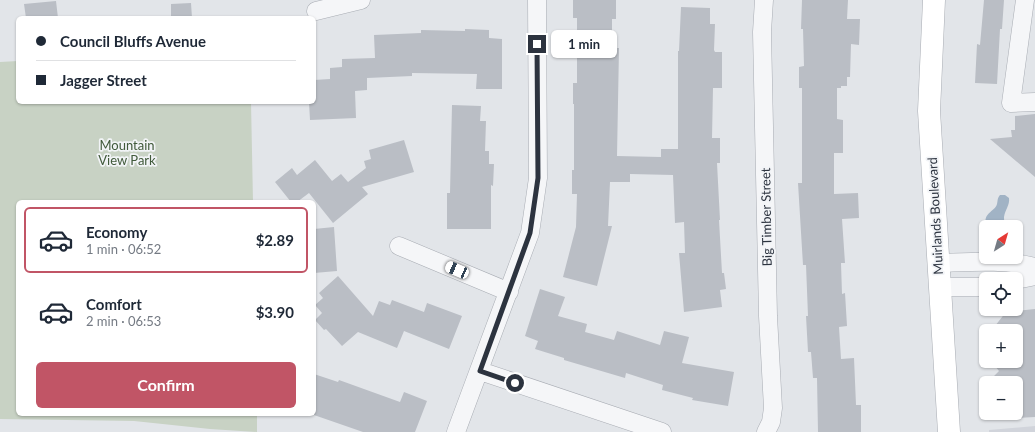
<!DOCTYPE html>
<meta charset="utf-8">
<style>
:root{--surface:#fff;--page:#f6f6f7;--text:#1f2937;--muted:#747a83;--line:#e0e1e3;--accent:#c15566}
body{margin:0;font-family:Lato,sans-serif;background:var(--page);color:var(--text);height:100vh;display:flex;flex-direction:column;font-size:15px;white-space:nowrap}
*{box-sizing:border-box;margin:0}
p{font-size:13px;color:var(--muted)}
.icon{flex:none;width:22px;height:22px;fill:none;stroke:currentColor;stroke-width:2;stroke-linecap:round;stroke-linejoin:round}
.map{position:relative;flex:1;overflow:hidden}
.details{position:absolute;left:16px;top:200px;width:300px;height:216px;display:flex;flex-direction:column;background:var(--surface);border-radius:6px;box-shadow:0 1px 3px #0004}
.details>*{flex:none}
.hud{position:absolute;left:16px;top:16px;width:300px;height:88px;border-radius:6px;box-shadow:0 1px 3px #0004;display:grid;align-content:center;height:88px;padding:0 20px;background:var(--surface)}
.needle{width:26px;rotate:37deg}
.buttons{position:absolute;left:979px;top:220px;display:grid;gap:8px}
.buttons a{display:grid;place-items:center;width:44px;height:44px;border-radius:6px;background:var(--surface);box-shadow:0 1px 3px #0004;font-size:20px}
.end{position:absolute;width:18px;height:18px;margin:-9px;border:5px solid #2c333f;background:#fff;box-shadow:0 0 0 2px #fff}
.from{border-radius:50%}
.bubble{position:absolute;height:28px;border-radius:6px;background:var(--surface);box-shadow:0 1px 3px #0004;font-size:13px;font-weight:700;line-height:28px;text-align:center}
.car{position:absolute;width:12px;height:24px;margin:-12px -6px;border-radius:5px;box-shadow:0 0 3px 1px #0007;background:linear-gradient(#fff 24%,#345 0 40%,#fff 0 76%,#345 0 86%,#fff 0)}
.hud b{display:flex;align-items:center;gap:14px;height:38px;font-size:15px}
.hud b+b{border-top:1px solid var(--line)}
.hud i{width:10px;height:10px;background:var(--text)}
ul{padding:7px 0 0;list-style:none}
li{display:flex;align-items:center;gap:12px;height:66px;margin:0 8px 6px;padding:0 12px;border:2px solid transparent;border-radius:6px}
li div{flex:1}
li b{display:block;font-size:15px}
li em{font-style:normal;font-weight:700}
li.current{border-color:var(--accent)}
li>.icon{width:36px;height:36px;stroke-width:1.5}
.button{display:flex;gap:8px;margin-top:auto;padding:8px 20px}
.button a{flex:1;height:46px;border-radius:6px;background:var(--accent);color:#fff;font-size:16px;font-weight:700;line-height:46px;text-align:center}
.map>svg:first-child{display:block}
.built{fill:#d1d4db}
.green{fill:#c8d2c4}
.water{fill:#a1b3c5}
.building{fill:#babec5}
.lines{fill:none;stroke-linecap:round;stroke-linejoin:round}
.street-casing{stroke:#a8acb3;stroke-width:19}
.secondary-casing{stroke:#a8acb3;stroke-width:23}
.street{stroke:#f5f6f8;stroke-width:18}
.secondary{stroke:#fff;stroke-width:22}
.route{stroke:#2c333f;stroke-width:5}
.labels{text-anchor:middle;stroke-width:3.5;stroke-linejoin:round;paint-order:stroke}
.park-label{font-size:13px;fill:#415a3b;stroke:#f2f4f7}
.street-label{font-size:13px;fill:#2c333f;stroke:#f2f4f7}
</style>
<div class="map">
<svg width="1035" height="432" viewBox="0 0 1035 432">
<rect width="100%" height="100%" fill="#e2e5e9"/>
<path class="built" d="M 1035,426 L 1035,432 L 989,432 L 989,430 Z"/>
<path class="green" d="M 18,61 L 18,102 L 251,102 L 253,202 L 18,202 L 18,414 L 257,414 L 257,432 L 210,429 L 134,421 L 0,419 L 0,62 Z"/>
<path class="water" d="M 1000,195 L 1005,195 L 1009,198 C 1010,205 1005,210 1004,217 C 1004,221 1005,223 1003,227 L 987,227 C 981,213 995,212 997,204 C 998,200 997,199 1000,195 Z"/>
<path class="building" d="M 573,0 L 616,0 L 616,19 L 612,19 L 612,48 L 619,48 L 617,156 L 661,157 L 661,149 L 678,149 L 678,51 L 679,51 L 681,7 L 710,8 L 710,24 L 715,24 L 714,50 L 715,52 L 722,52 L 722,88 L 713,88 L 712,138 L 720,138 L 720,163 L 717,163 L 720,220 L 719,220 L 722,273 L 724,273 L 726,289 L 720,290 L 722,307 L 684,312 L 679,253 L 685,253 L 684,222 L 675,223 L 673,175 L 630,174 L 630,182 L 610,182 L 608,226 L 612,226 L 597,286 L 563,277 L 576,227 L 577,194 L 572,194 L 572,170 L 574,170 L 574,104 L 573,104 L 573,83 L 577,83 L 577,18 L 573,18 Z
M 802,0 L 848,0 L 847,19 L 860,19 L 859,45 L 851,44 L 850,77 L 847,77 L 847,86 L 841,86 L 841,88 L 837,88 L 837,119 L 843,120 L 843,153 L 834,153 L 834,194 L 858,193 L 859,218 L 842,219 L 845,263 L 841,263 L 842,294 L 845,293 L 847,326 L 839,327 L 841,359 L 854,358 L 856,405 L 861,405 L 861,432 L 818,432 L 817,378 L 813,378 L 811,352 L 808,352 L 806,316 L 808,316 L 806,265 L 803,265 L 798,183 L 802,183 L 802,88 L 799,88 L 799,67 L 804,66 L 803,29 L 801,29 Z
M 984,0 L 1004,0 L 1002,29 L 1000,29 L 997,84 L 975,83 L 977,44 L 980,45 Z
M 56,1 L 58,18 L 26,18 L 24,4 Z
M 191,3 L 192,18 L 171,18 L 171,4 Z
M 465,29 L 489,30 L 489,38 L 502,39 L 502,89 L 476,89 L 477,74 L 412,73 L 412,76 L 367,78 L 367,90 L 355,91 L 356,118 L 310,120 L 309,102 L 314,102 L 314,80 L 330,79 L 330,68 L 342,67 L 342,59 L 375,58 L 374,35 L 421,33 L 421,30 L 465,31 Z
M 452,105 L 481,106 L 480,121 L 486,121 L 485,151 L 489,151 L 489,164 L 494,164 L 493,186 L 491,185 L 491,229 L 447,229 L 447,193 L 450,193 Z
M 1035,114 L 1035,177 L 990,139 L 1012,137 L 1011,130 L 1015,130 L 1015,116 Z
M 404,140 L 414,172 L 362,187 L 368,194 L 333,223 L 309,193 L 297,202 L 291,202 L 275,182 L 292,168 L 297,175 L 315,160 L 332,181 L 341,174 L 348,182 L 366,168 L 364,161 L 371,159 L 369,150 Z
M 334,227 L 337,271 L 314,273 L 314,229 Z
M 338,276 L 373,316 L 379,301 L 390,305 L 392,300 L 424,312 L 427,303 L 462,316 L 449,349 L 404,331 L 397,348 L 358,332 L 342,346 L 326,329 L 324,330 L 315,320 L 322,313 L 315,305 L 323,298 L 319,293 Z
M 540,289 L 565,297 L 558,316 L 587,324 L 585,332 L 614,340 L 617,331 L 660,345 L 664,331 L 689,337 L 682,363 L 734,372 L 728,406 L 692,400 L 693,398 L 662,390 L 663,385 L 626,373 L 625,378 L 564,360 L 564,358 L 535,349 L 538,341 L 525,336 Z
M 1035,309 L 1035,417 L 1016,418 L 1016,383 L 987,383 L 999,371 L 991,361 L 1016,361 L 1016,331 L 991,331 L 1006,312 Z
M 314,374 L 338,382 L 339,380 L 400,402 L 404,392 L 427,401 L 415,432 L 363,432 L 314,415 Z"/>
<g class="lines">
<g class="street-casing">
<path id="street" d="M 764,0 L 762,32 L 768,316 L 773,408 L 771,422 L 766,432
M 1025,0 L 1011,103 L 1035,102
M 316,11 L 361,0
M 399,246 L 509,292
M 939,263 C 970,262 1004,259 1035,267
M 1016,280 L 1035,276
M 939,287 L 978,287 L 986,286
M 480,371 L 662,432
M 456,432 L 530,233 L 538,178 L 537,0"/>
</g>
<g class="secondary-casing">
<path id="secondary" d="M 934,0 L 929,111 L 949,432"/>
</g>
<use href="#street" class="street"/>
<use href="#secondary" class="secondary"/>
</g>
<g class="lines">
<path class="route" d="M 515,383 L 480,371 L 530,233 L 538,178 L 537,44"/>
</g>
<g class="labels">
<g class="park-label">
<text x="127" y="150">Mountain<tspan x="127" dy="15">View Park</tspan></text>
</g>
<g class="street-label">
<text transform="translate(935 216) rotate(-93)" y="5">Muirlands Boulevard</text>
<text transform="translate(766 217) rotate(-91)" y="5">Big Timber Street</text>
</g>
</g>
</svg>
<div class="buttons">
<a><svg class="needle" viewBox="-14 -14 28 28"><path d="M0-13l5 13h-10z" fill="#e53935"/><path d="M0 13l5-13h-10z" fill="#747a83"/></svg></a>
<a><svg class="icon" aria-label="locate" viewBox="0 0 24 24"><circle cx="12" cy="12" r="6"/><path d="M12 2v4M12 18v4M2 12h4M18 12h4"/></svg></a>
<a>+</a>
<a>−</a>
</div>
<i class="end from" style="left:515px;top:383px"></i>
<i class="end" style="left:537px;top:44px"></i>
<div class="bubble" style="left:551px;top:30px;width:66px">1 min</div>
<i class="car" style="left:457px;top:270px;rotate:293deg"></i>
<div class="hud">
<b><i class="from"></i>Council Bluffs Avenue</b>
<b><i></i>Jagger Street</b>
</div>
<section class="details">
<ul>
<li class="current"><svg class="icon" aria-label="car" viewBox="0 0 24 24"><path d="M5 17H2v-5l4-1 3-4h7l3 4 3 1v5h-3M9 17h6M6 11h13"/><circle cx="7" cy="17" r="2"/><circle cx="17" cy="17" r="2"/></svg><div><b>Economy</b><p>1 min · 06:52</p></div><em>$2.89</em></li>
<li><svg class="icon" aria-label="car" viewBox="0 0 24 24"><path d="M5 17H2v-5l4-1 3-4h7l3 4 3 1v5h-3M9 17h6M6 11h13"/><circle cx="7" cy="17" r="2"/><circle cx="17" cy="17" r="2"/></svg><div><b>Comfort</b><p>2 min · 06:53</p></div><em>$3.90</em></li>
</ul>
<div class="button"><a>Confirm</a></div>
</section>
</div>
